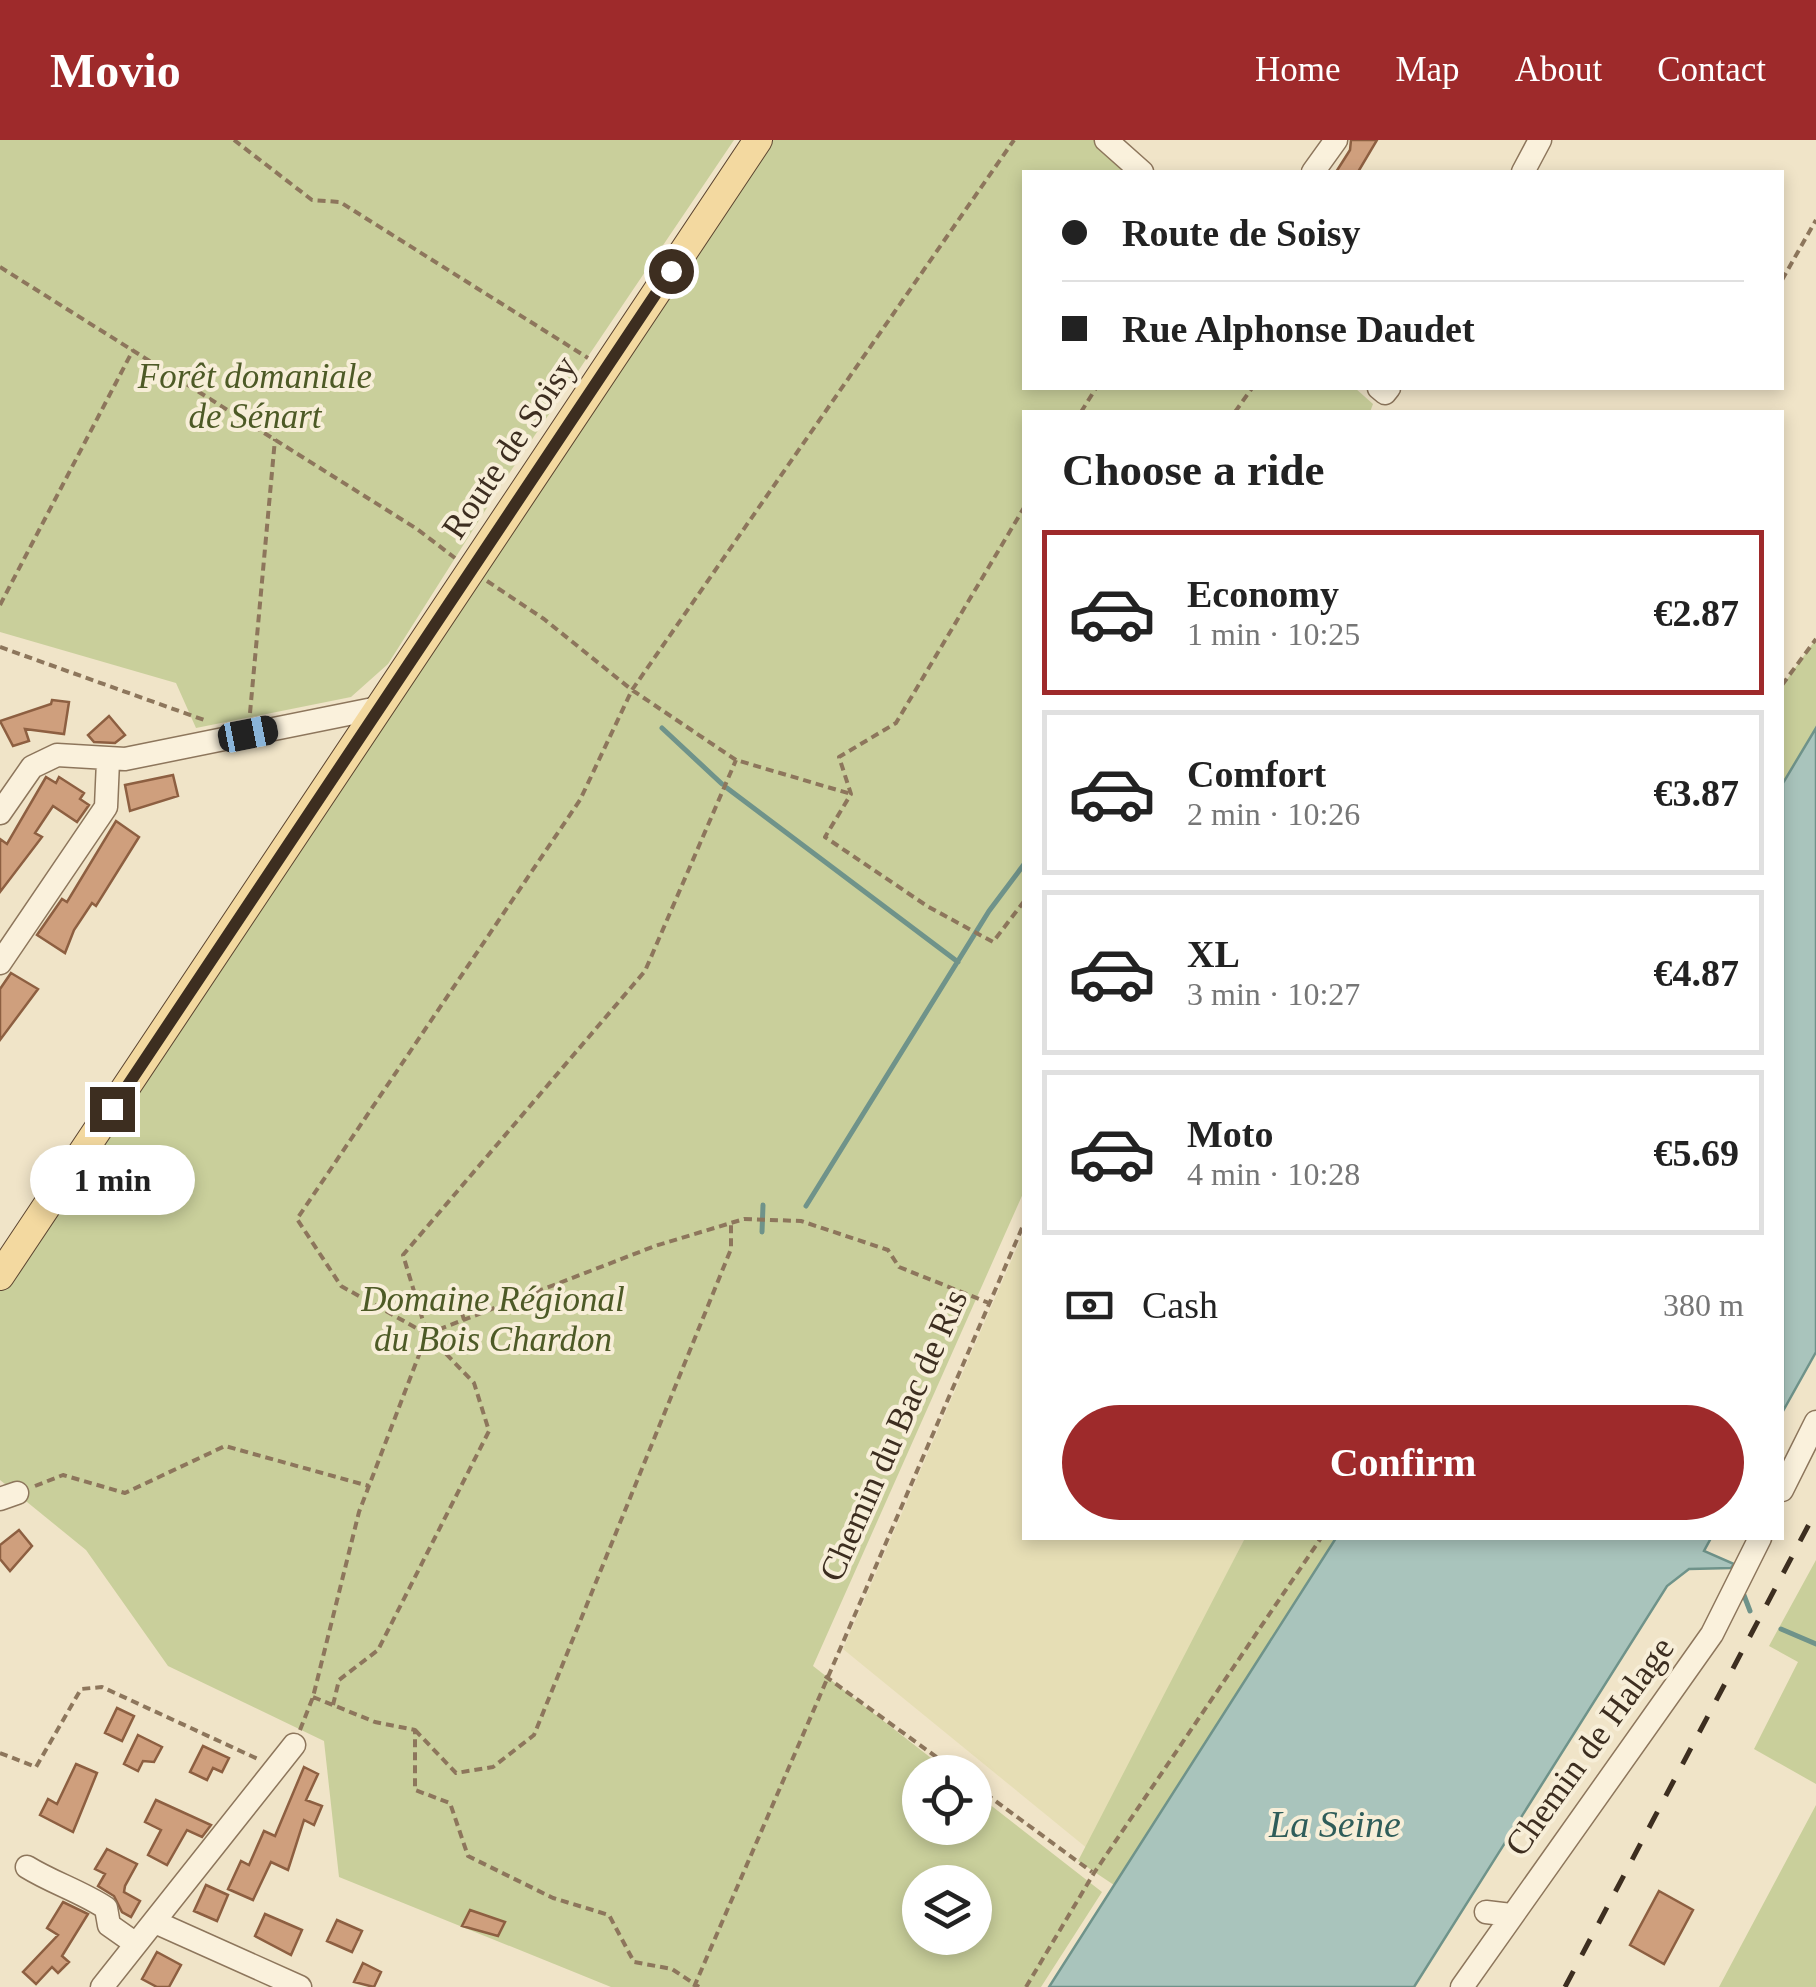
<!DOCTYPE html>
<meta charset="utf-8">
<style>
:root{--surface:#fff;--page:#f2f2f2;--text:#222;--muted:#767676;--line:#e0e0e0;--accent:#9e2a2b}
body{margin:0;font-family:"Times New Roman",serif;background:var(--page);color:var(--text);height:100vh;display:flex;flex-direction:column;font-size:38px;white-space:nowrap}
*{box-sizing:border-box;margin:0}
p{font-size:32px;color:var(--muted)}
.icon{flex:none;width:55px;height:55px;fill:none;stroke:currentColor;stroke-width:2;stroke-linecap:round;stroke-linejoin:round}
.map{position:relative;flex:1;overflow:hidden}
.sheet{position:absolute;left:1022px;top:270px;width:762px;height:1130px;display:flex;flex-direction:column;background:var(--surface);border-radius:0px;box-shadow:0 5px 15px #0003}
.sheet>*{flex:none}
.hud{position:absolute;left:1022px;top:30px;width:762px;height:220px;border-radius:0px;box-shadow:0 5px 15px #0003;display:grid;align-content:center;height:220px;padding:0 40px;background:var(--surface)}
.controls{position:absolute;left:902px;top:1615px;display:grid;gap:20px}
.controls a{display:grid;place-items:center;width:90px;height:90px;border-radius:50%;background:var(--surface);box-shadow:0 5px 15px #0003;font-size:50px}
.end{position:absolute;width:45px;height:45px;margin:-22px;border:12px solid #3d2e20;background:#fff;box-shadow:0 0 0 5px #fff}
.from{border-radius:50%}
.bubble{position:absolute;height:70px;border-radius:35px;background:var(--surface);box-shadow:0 5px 15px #0003;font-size:32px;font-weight:700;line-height:70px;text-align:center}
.car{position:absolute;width:30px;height:60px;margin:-30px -15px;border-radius:12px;box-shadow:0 0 8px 2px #0007;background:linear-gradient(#222 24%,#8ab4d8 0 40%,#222 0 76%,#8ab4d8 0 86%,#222 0)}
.hud b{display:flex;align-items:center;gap:35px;height:95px;font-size:38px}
.hud b+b{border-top:2px solid var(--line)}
.hud i{width:25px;height:25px;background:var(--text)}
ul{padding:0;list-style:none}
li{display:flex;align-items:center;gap:30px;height:165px;margin:0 20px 15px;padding:0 20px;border:5px solid var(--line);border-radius:0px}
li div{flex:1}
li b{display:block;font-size:38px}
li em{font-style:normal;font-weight:700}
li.on{border-color:var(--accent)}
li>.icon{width:90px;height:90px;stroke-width:1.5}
h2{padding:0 40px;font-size:45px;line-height:120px}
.pay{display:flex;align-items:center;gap:25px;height:110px;padding:0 40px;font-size:38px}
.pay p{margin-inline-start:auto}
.cta{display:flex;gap:20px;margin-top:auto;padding:20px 40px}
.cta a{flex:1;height:115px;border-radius:60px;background:var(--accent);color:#fff;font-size:40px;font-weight:700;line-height:115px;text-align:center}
header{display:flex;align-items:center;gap:60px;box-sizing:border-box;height:140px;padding:0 50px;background:var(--accent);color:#fff}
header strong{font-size:48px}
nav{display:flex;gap:55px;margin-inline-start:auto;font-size:35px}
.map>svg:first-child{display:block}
.farmland{fill:#e6deb5}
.green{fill:#c9cf9b;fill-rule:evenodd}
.water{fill:#a9c4bc;stroke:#6f938a;stroke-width:2.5}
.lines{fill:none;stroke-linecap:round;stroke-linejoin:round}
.stream{stroke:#6f938a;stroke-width:5}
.building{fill:#cf9f7d;stroke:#8d5f41;stroke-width:2.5}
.minor-casing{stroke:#8d765c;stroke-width:25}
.major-casing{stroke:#5b4430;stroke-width:30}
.path{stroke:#8d765c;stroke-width:4;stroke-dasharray:8 5;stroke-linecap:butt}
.minor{stroke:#faf1dc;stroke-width:22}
.major{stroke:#f3d9a0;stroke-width:28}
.rail{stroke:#3d2e20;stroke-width:5;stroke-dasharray:18 18;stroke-linecap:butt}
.route{stroke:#3d2e20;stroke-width:12}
.labels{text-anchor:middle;stroke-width:8;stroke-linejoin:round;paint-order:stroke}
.park-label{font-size:35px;font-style:italic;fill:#4d5a26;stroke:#f7eed8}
.street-label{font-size:35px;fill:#3d2e20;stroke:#f7eed8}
.water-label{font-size:38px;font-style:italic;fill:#2f5d5a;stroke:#f7eed8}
</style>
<header>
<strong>Movio</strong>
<nav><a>Home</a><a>Map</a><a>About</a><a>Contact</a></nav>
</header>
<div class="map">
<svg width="1816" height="1847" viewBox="0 0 1816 1847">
<rect width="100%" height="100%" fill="#f0e4c8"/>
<path class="farmland" d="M 1025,1089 L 1025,1398 L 1245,1398 L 1088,1709 L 843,1509 Z"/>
<path class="green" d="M 0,0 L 734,0 L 502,344 L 388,524 L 351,557 L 196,588 L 176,543 L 0,492 Z
M 758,0 L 1098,0 L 1131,32 L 1025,32 L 1025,248 L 1355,248 L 1373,264 L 1370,272 L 1025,272 L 1025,1049 L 813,1526 L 949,1632 L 920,1632 L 920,1688 L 975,1688 L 975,1653 L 1102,1752 L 1041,1847 L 611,1847 L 339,1737 L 324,1601 L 168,1526 L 86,1410 L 0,1340 L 0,1135 ZM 920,1742 L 975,1742 L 975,1798 L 920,1798 Z
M 1816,499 L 1816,588 L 1783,643 L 1783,545 Z
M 1245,1398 L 1336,1398 L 1114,1745 L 1078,1721 Z
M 1816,1420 L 1816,1644 L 1754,1609 L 1798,1522 L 1769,1506 Z
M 1816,1665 L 1816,1847 L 1719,1847 Z"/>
<path class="water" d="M 1816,588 L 1816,1212 L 1783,1271 L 1783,643 Z
M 1336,1398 L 1711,1398 L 1704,1411 L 1734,1424 L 1731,1428 L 1689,1429 L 1667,1446 L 1414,1847 L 1049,1847 Z"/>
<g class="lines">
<path class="stream" d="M 662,588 L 722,644
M 727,648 L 958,822
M 806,1066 L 989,771 L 1025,723
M 762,1092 L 763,1065
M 1742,1450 L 1750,1471
M 1781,1489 L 1816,1504"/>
</g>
<path class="building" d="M 1351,0 L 1377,0 L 1358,32 L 1336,32 L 1350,10 Z
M 52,560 L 69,562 L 64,594 L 25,589 L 29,601 L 13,606 L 0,581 L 51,564 Z
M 109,576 L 125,595 L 115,603 L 94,602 L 88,595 Z
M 173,635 L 178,656 L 130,671 L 125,645 Z
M 46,637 L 56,643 L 59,637 L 84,653 L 80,659 L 89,665 L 77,682 L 53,666 L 35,693 L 42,697 L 0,752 L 0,699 L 7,704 Z
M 116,681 L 139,697 L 96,766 L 92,763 L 74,790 L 65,813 L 37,795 L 62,759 L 67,762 Z
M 11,833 L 38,849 L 0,900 L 0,849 Z
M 19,1390 L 32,1406 L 10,1431 L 0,1419 L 0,1405 Z
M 117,1568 L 134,1576 L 122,1601 L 105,1593 Z
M 138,1595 L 162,1607 L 154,1622 L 143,1621 L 138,1631 L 124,1624 Z
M 203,1606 L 229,1618 L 222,1632 L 213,1628 L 207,1640 L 190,1632 Z
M 76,1624 L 97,1633 L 73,1692 L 40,1675 L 48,1659 L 57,1664 Z
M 304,1627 L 318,1634 L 306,1660 L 322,1666 L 314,1685 L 304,1680 L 288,1730 L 271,1722 L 253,1760 L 228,1749 L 241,1721 L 249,1725 L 264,1691 L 275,1696 Z
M 156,1660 L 211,1685 L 202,1697 L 187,1690 L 167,1725 L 148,1715 L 161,1690 L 145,1682 Z
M 107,1709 L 137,1724 L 125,1746 L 124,1752 L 140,1761 L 131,1777 L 122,1772 L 114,1756 L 98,1746 L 105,1734 L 95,1729 Z
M 206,1745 L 228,1755 L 217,1781 L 194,1771 Z
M 1659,1751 L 1693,1770 L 1664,1824 L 1630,1805 Z
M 63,1762 L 88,1774 L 62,1816 L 69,1822 L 58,1833 L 52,1827 L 36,1844 L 23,1832 L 58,1795 L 47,1788 Z
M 470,1770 L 505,1782 L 498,1796 L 462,1786 Z
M 265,1774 L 302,1790 L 291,1815 L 255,1796 Z
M 337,1780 L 362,1791 L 352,1812 L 327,1801 Z
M 157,1812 L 181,1825 L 169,1847 L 157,1847 L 142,1839 Z
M 363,1823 L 381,1832 L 374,1847 L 354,1842 Z"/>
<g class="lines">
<g class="minor-casing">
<path id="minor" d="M 1106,0 L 1142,32
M 1313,32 L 1336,0
M 1523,32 L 1540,0
M 1379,248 L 1385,253 L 1389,248
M 0,673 L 32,627 L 57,615 L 125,619 L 378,568
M 0,823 L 106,667 L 108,621
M 1782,1350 L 1816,1282
M 0,1359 L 17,1353
M 27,1727 C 53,1743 80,1751 106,1768 L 109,1785 L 136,1804
M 1486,1772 L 1511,1775
M 155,1782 L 300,1847
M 102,1847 L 294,1605
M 1462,1847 L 1712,1494 L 1760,1398"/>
</g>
<g class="major-casing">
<path id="major" d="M 0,1136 L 758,0"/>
</g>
<path class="path" d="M 234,0 L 312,60 L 340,62 L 588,218
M 0,127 L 417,389 L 455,418
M 1782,140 L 1816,80
M 1081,272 L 1096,248
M 1235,272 L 1252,248
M 1025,366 L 896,583 L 839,617 L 851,654 L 825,697 L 927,766 L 993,802 L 1025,760
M 487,441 L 544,479 L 632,550 L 736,620 L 851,654
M 0,465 L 133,210
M 0,507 L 207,581
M 1782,545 L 1816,499
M 250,573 L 275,299
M 455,1149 L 464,1180
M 427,1194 L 341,1146 L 297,1079 L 580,660 L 632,550 L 1014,0
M 35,1346 L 63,1335 L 125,1353 L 225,1306 L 369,1346
M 825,1536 L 957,1632
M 313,1557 L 375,1582 L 415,1590 L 415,1650 L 450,1663 L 468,1716 L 553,1758 L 609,1775 L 634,1822 L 672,1829 L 699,1847
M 333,1565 L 339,1540 L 378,1510 L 489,1291 L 474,1243 L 427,1194 L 403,1115 L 645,831 L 736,620
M 300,1590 L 313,1557 L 359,1372 L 427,1194 L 655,1106 L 744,1079 L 801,1081 L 888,1110 L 899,1127 L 989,1163
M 415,1590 L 456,1633 L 493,1627 L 534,1595 L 731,1109 L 731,1083
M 0,1613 L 36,1627 L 81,1549 L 102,1547 L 260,1620
M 975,1646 L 1092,1732
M 694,1847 L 1025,1081
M 1026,1847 L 1094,1733 L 1321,1398"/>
<use href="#minor" class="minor"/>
<use href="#major" class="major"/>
<path class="rail" d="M 1565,1847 L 1816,1371"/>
</g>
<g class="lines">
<path class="route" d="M 112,969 L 671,131"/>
</g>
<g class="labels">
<g class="park-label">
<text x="255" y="248">Forêt domaniale<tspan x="255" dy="40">de Sénart</tspan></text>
<text x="493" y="1171">Domaine Régional<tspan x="493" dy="40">du Bois Chardon</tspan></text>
</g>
<g class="street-label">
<text transform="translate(509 307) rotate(-56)" y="12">Route de Soisy</text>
<text transform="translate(893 1295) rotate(-66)" y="12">Chemin du Bac de Ris</text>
<text transform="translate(1589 1606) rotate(-54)" y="12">Chemin de Halage</text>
</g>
<g class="water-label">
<text x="1335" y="1697">La Seine</text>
</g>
</g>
</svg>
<div class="controls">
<a><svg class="icon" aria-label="locate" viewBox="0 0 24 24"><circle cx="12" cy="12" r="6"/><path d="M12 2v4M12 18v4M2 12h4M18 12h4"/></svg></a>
<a><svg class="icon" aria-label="layers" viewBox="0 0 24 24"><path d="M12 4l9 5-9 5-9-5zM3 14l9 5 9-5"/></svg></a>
</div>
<i class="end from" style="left:671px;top:131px"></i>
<i class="end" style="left:112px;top:969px"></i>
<div class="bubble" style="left:30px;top:1005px;width:165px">1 min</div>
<i class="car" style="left:248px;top:594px;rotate:79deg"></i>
<div class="hud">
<b><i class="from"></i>Route de Soisy</b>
<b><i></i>Rue Alphonse Daudet</b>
</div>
<section class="sheet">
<h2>Choose a ride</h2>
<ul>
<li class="on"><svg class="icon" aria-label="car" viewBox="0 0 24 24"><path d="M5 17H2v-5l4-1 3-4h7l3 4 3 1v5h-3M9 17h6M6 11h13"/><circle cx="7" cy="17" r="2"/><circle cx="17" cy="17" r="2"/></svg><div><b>Economy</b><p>1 min · 10:25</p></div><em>€2.87</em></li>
<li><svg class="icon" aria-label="car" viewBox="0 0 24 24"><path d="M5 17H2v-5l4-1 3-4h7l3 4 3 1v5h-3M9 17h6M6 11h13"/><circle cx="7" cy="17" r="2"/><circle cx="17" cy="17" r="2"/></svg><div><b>Comfort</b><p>2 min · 10:26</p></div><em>€3.87</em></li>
<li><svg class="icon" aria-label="car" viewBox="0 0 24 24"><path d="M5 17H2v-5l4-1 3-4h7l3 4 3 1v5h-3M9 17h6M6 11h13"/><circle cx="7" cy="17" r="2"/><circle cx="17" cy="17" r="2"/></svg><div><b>XL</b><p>3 min · 10:27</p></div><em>€4.87</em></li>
<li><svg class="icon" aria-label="car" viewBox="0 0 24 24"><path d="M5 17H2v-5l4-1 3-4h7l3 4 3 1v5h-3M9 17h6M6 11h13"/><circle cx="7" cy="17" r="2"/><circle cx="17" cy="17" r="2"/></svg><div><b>Moto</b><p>4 min · 10:28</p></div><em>€5.69</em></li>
</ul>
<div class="pay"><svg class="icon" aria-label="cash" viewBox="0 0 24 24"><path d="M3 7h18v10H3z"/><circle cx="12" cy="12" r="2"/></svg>Cash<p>380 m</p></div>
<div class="cta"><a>Confirm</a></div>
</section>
</div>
